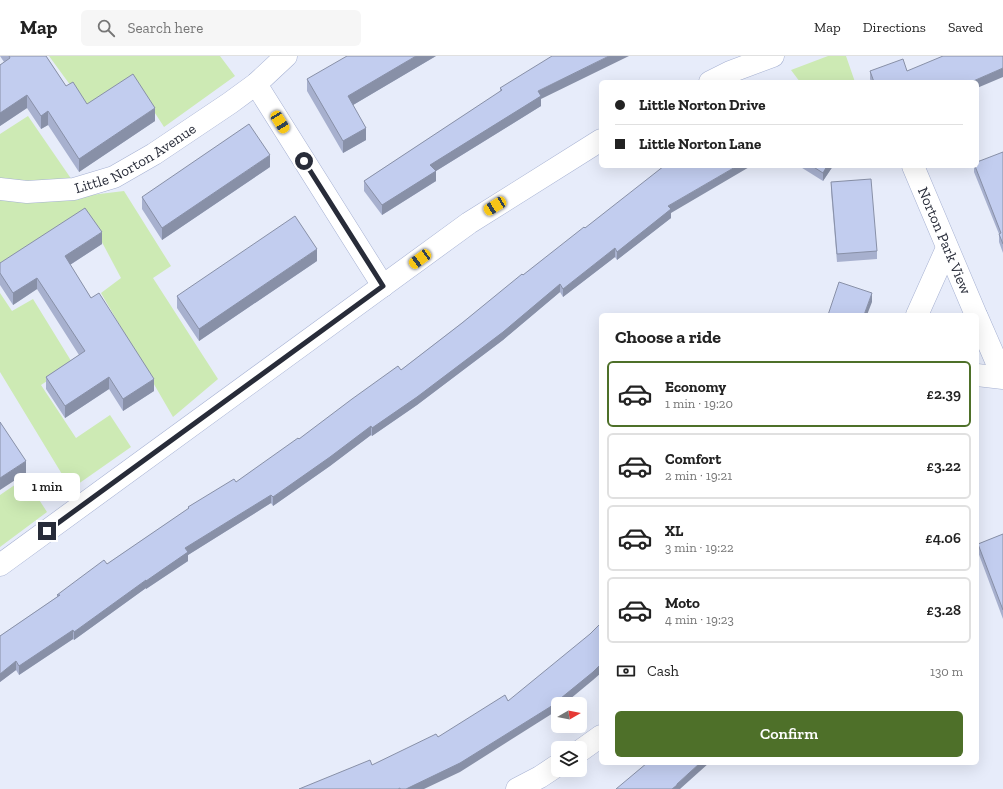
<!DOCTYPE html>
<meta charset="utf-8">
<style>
:root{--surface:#fff;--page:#f6f6f6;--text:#222;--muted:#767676;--line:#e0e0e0;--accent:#4e7029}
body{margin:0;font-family:"Zilla Slab",serif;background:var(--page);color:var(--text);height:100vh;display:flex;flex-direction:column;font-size:15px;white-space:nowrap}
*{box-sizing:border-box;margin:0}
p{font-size:13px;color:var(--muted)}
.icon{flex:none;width:22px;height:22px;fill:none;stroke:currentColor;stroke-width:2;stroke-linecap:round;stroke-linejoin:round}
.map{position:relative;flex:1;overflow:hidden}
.drawer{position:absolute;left:599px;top:257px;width:380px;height:452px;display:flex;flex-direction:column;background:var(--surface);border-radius:6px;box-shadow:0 4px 16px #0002}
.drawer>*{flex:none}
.top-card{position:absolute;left:599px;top:24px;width:380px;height:88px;border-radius:6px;box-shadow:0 4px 16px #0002;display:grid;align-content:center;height:88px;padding:0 16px;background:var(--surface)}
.needle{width:26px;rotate:81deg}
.tools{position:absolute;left:551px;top:641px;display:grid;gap:8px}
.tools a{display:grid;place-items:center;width:36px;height:36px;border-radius:6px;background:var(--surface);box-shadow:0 4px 16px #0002;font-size:20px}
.end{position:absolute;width:18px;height:18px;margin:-9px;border:5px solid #282c39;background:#fff;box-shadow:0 0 0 2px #fff}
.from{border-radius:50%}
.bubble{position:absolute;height:28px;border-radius:6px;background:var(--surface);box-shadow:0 4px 16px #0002;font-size:13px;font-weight:600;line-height:28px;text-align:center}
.car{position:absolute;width:12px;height:24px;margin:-12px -6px;border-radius:5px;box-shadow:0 0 3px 1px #0007;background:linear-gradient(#f5c518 24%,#345 0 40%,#f5c518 0 76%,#345 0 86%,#f5c518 0)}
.top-card b{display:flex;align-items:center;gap:14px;height:38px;font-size:15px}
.top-card b+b{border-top:1px solid var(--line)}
.top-card i{width:10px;height:10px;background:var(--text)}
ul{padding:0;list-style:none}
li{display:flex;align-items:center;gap:12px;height:66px;margin:0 8px 6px;padding:0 8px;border:2px solid var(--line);border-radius:6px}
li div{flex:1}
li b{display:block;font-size:15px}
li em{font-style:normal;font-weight:600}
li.active{border-color:var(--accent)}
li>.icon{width:36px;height:36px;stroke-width:1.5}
h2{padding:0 16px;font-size:18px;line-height:48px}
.pay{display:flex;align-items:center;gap:10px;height:44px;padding:0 16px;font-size:15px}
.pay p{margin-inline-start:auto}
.action{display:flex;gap:8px;margin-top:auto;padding:8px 16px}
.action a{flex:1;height:46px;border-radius:6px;background:var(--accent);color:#fff;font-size:16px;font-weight:600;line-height:46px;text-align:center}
header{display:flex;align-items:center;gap:24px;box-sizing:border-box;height:56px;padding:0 20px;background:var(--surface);border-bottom:1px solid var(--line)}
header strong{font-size:19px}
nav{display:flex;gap:22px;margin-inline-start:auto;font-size:14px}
.search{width:280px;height:36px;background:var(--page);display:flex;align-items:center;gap:10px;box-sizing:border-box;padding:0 14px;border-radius:6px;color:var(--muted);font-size:15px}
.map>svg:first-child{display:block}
.green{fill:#cdeab4}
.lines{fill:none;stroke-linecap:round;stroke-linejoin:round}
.minor-casing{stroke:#a6b1d2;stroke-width:23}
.minor{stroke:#fff;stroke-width:22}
.wall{fill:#a7b0ce}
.shaded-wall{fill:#8890a7}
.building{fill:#c2cdef;stroke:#8890a7}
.route{stroke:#282c39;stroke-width:5}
.labels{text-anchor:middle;stroke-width:3;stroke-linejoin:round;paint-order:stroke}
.street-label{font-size:15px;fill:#282c39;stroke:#fff}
</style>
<header>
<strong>Map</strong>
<div class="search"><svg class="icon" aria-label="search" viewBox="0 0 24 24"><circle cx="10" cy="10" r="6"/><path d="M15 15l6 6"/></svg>Search here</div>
<nav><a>Map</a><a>Directions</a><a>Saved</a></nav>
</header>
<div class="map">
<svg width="1003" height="733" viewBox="0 0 1003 733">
<rect width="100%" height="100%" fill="#e7ecfa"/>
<path class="green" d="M 49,0 L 220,0 L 235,20 L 164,71 L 133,23 L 87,52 Z
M 828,0 L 846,0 L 855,26 L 800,26 L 791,14 Z
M 28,60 L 83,140 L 124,135 L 171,210 L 153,222 L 218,323 L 173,361 L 101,237 L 121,222 L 87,158 L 0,210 L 0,78 Z
M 0,237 L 12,255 L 33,243 L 73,308 L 41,329 L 76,382 L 110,359 L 131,391 L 71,433 L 0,316 Z
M 25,422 L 47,456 L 0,491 L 0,439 Z"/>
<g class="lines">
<g class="minor-casing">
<g id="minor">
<path d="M 710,26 L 730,16 L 773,0"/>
<path d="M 256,28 L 383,230"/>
<path id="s1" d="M 913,110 L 976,259"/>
<path id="s2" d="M 0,133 L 27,136 L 74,133 L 114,121 L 154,98 L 230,47 L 256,28 L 286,0"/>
<path d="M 917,259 L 947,192"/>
<path d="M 977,261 L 1003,321"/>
<path d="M 977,319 L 1003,322"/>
<path d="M 0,509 L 469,167 L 601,84"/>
<path d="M 580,695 L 601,680"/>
<path d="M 517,733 L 540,721 L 558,709"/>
</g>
</g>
<use href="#minor" class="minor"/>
</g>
<path class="wall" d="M 0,0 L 46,0 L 66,30 L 87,48 L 155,65 L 79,116 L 48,69 L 41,73 L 27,52 L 0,70 L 0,9 L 4,6 Z
M 436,0 L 353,49 L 366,84 L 343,97 L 307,35 L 307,23 Z
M 870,15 L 907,15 L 977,26 L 871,26 L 870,23 Z
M 500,32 L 541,43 L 541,50 L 436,115 L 436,125 L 382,159 L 364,135 L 364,125 L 500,36 Z
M 1003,96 L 1003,197 L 999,186 L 999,178 L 974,116 L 974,110 L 977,110 Z
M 799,110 L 833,110 L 823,125 Z
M 270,111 L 162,184 L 142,153 L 142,141 Z
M 831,126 L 877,195 L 877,203 L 837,206 L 831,135 Z
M 671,157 L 671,162 L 617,204 L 615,201 L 563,241 L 560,236 L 503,284 L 417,349 L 372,380 L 371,379 L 330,410 L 273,450 L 271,447 L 188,499 L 188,505 L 146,533 L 146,532 L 74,584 L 73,583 L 19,619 L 16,614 L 0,626 L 0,580 L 57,541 L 57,539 L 107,508 L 188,453 L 188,451 L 236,426 L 401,314 L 462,267 L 523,219 L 585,172 Z
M 102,188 L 70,209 L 91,242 L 154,335 L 123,355 L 109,333 L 65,362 L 46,333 L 46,321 L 79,299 L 37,233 L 13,249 L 0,229 L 0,207 Z
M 317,205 L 199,285 L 177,252 L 177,240 Z
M 1003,478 L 1003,563 L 978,496 L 978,488 Z"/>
<path class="shaded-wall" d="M 416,0 L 436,0 L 348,52 L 348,40 Z
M 609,0 L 629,0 L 541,43 L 541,50 L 436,115 L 436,125 L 382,159 L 382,149 L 430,109 L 538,35 Z
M 1003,12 L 1003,21 L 977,32 L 977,26 L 971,26 Z
M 27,39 L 27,52 L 0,70 L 0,57 Z
M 155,52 L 155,65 L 79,116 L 79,103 Z
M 48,55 L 48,69 L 41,73 L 41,60 Z
M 366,72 L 366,84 L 343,97 L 343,85 Z
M 270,99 L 270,111 L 162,184 L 162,172 Z
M 737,110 L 751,110 L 671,157 L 671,162 L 617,204 L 617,196 L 668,150 Z
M 827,110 L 833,110 L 823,125 L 823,117 Z
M 102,176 L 102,188 L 65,212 L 65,200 Z
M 615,192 L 615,201 L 563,241 L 563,233 Z
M 317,193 L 317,205 L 199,285 L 199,273 Z
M 37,222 L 37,233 L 13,249 L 13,237 Z
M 560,228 L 560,236 L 503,284 L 417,349 L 372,380 L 372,372 Z
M 872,237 L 872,246 L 867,259 L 864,259 Z
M 109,321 L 109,333 L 65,362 L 65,350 Z
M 154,323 L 154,335 L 123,355 L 123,343 Z
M 371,370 L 371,379 L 330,410 L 273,450 L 273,441 Z
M 26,405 L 26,417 L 0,434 L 0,422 Z
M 271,439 L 271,447 L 188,499 L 188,505 L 146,533 L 146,525 L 185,492 Z
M 146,524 L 146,532 L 74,584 L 74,576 Z
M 73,574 L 73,583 L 19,619 L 19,610 Z
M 16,605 L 16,614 L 0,626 L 0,618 Z
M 601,608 L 601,617 L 593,624 L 564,648 L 558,648 L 558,653 L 550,659 L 460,716 L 424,733 L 406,733 Z
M 700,707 L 709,707 L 680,733 L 672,733 L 677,728 Z"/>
<path class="building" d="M 9,0 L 46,0 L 66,30 L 73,26 L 87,48 L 133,18 L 155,52 L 79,103 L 48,55 L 41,60 L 27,39 L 0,57 L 0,9 L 10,2 Z
M 347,0 L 416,0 L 348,40 L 366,72 L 343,85 L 307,23 Z
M 552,0 L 609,0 L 538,35 L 541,40 L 430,109 L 436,115 L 382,149 L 364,125 L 502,34 L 500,32 Z
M 943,0 L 1003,0 L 1003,12 L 971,26 L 874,26 L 870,15 L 903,3 L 907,15 Z
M 249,68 L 270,99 L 162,172 L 142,141 Z
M 1003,96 L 1003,188 L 999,178 L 1001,177 L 975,110 L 977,110 L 977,106 Z
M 664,110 L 737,110 L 668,150 L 671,153 L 617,196 L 615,192 L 563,233 L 560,228 L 503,276 L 417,341 L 372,372 L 371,370 L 330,401 L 273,441 L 271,439 L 185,492 L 188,496 L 146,525 L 146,524 L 74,576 L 73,574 L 19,610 L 16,605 L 0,618 L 0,580 L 60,539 L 57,539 L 104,504 L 107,508 L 189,452 L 188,451 L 234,423 L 236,426 L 298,382 L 299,383 L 352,343 L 398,310 L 401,314 L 462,267 L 522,218 L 523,219 L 584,171 L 585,172 Z
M 812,110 L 827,110 L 823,117 Z
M 871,123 L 877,195 L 837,198 L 831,126 Z
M 85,152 L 102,176 L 65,200 L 91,242 L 99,237 L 154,323 L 123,343 L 109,321 L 65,350 L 46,321 L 85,295 L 37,222 L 13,237 L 0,217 L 0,207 Z
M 295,160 L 317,193 L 199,273 L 177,240 Z
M 839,226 L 872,237 L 864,259 L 828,259 Z
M 0,366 L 26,405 L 0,422 Z
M 1003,478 L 1003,554 L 978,488 Z
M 601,567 L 601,608 L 593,616 L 550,651 L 460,707 L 406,733 L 400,733 L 400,732 L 398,733 L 299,733 L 370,704 L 372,709 L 436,678 L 438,681 L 505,639 L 508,645 L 590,578 Z
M 647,707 L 700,707 L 677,728 L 677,729 L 672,733 L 616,733 Z"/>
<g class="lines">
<path class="route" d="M 47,475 L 383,230 L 304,105"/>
</g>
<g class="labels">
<g class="street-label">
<text dy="5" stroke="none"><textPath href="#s2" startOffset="143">Little Norton Avenue</textPath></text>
<text dy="5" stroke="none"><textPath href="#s1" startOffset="81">Norton Park View</textPath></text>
</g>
</g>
</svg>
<div class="tools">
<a><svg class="needle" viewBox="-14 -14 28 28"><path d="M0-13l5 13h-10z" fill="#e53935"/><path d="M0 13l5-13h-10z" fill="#767676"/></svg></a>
<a><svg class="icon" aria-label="layers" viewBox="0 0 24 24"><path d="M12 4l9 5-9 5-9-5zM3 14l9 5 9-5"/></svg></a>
</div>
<i class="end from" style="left:304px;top:105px"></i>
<i class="end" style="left:47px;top:475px"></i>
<div class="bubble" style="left:14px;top:417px;width:66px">1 min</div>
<i class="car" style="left:280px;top:66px;rotate:148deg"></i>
<i class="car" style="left:495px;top:150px;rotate:238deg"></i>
<i class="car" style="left:420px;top:203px;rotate:234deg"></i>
<div class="top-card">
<b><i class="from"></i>Little Norton Drive</b>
<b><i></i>Little Norton Lane</b>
</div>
<section class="drawer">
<h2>Choose a ride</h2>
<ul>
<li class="active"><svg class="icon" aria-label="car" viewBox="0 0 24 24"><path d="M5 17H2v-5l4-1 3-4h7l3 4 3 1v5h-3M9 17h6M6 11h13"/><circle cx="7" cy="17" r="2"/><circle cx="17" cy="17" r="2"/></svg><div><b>Economy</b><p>1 min · 19:20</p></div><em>£2.39</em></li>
<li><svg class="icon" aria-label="car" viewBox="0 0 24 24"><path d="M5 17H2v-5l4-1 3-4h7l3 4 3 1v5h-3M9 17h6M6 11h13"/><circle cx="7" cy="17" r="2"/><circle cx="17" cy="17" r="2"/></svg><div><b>Comfort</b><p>2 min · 19:21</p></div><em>£3.22</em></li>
<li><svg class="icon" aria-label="car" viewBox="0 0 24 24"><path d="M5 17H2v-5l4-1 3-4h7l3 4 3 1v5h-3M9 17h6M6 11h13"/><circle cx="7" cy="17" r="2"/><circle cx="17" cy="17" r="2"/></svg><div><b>XL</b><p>3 min · 19:22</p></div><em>£4.06</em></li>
<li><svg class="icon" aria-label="car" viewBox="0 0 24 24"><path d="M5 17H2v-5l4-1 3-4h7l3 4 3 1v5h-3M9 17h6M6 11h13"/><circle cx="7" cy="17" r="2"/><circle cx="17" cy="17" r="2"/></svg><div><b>Moto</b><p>4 min · 19:23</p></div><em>£3.28</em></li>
</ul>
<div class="pay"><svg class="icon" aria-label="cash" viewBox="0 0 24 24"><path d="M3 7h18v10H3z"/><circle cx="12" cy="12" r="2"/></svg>Cash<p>130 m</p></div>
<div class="action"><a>Confirm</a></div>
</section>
</div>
